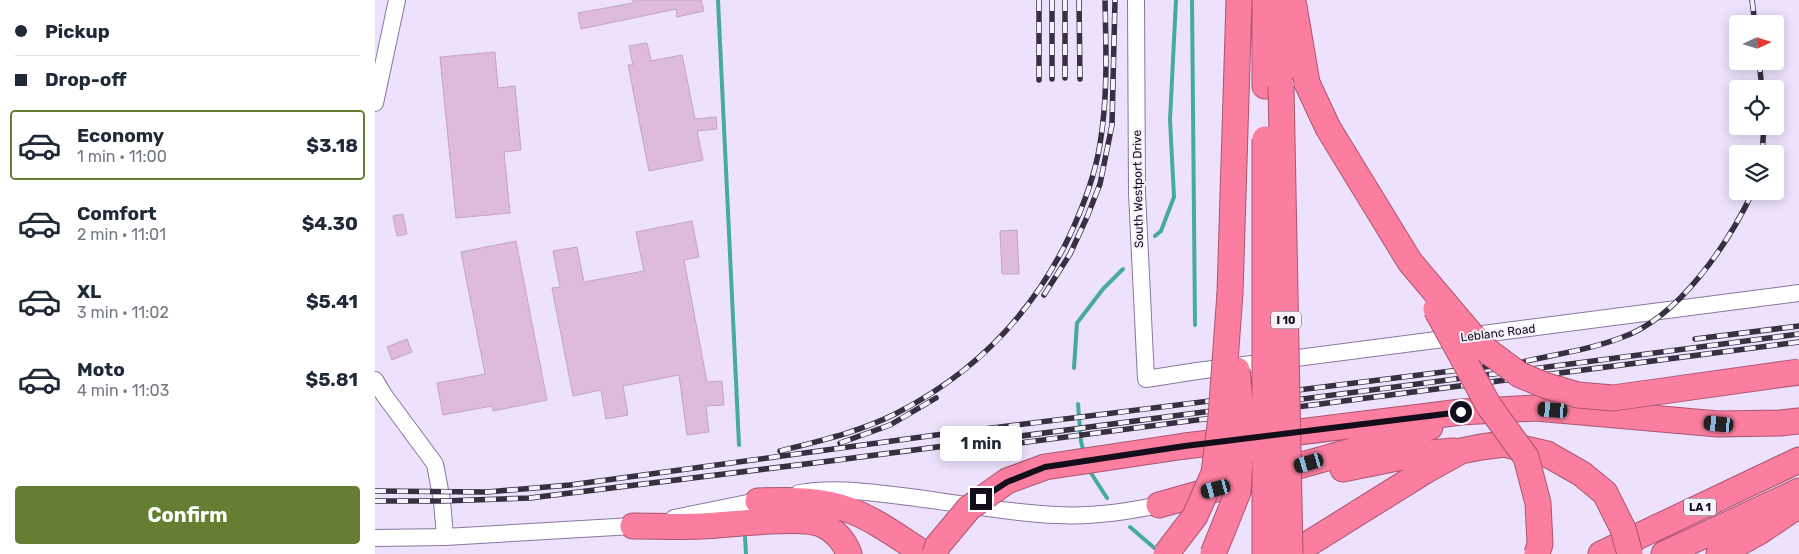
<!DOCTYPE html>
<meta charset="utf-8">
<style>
:root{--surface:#fff;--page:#f6f6f7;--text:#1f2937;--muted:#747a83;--line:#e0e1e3;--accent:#667e31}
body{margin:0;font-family:Rubik,sans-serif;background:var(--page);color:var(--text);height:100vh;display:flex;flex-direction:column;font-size:19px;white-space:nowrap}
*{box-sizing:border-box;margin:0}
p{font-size:16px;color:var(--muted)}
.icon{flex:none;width:28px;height:28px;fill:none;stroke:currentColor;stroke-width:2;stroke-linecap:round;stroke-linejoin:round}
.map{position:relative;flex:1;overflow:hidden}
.sheet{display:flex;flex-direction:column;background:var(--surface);width:375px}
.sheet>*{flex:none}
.banner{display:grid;align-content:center;height:110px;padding:0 15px;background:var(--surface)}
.needle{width:32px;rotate:86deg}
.tools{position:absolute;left:1354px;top:15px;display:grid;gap:10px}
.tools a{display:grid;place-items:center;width:55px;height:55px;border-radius:5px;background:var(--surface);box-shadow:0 2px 12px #0003;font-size:25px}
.end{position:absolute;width:22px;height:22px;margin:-11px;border:6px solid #140d1c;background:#fff;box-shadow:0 0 0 2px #fff}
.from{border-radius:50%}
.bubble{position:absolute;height:35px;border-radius:5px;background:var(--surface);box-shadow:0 2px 12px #0003;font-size:16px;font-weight:700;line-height:35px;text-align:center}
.car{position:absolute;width:15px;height:30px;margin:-15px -8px;border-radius:6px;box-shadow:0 0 4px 1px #0007;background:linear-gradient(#222 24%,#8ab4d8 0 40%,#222 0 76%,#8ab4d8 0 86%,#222 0)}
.banner b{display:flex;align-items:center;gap:18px;height:48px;font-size:19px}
.banner b+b{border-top:1px solid var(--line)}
.banner i{width:12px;height:12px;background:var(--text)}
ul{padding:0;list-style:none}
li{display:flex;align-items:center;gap:15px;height:70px;margin:0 10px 8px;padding:0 5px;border:2px solid transparent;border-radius:5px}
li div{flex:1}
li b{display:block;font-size:19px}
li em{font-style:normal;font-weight:700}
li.active{border-color:var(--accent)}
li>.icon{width:45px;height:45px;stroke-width:1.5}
.cta{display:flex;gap:10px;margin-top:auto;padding:10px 15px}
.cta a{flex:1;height:58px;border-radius:5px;background:var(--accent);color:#fff;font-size:20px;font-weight:700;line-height:58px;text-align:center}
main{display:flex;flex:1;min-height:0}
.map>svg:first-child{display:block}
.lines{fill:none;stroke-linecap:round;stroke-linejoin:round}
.stream{stroke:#47aa9e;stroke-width:4}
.building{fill:#debae1;stroke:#c6a2c8}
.minor-casing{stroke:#8876a0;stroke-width:18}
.highway-casing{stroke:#aa5671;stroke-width:27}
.minor{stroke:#fff;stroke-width:16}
.highway{stroke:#fb7d9f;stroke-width:25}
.rail-casing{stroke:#383042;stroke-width:5.5}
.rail{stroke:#f6f2fc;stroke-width:4;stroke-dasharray:11;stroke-linecap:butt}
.highway-bridge-casing{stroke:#aa5671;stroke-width:27;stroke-linecap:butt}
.highway-bridge{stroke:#fb7d9f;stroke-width:25}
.route{stroke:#140d1c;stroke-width:6}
.labels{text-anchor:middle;stroke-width:4;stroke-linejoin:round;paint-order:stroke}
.shield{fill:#f6f2fc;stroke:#58525f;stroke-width:1}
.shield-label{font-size:11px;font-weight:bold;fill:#140d1c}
.street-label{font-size:12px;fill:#140d1c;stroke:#f6f2fc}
</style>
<main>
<section class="sheet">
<div class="banner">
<b><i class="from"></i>Pickup</b>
<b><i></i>Drop-off</b>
</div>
<ul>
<li class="active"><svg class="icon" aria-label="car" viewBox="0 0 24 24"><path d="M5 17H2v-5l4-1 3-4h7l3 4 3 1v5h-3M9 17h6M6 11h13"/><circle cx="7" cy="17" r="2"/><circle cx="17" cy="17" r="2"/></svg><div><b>Economy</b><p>1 min · 11:00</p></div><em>$3.18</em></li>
<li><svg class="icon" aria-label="car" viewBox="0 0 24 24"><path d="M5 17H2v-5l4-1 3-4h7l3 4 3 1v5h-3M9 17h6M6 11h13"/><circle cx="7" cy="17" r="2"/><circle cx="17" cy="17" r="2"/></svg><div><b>Comfort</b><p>2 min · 11:01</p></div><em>$4.30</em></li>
<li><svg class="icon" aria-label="car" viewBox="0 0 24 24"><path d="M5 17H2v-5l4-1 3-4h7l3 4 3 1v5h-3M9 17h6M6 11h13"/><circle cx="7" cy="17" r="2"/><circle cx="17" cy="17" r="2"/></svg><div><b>XL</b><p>3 min · 11:02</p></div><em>$5.41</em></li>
<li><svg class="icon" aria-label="car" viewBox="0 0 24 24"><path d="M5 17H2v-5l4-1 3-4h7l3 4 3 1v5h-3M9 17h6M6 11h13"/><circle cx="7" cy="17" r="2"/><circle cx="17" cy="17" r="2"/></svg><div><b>Moto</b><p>4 min · 11:03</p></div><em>$5.81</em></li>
</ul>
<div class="cta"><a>Confirm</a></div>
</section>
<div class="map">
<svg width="1424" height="554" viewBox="0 0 1424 554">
<rect width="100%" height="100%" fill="#ede1fd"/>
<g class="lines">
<path class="stream" d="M 343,0 L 364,445
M 817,0 L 820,325
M 780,236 L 786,231 L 799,197 L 795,120 L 801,0
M 699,368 L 702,323 L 728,289 L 748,269
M 703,404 L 706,441 L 709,454
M 714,470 L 732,498
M 755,527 L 784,552
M 370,537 L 371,554"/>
</g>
<path class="building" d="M 258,0 L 326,0 L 329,11 L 302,17 L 301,9 L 206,29 L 203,13 L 258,3 Z
M 272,43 L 276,61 L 307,55 L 320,119 L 341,117 L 342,129 L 322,131 L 328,160 L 274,171 L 253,65 L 258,65 L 254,46 Z
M 120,52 L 123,88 L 140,86 L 146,150 L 129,152 L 135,213 L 81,218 L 65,57 Z
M 28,214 L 32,234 L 22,236 L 18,216 Z
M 317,221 L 324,257 L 309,260 L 332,382 L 347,381 L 349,405 L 331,406 L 334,432 L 312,435 L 304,375 L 248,386 L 253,415 L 231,419 L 226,390 L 198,396 L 177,288 L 185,287 L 178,251 L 202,247 L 209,282 L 269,271 L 261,232 Z
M 642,230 L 644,274 L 627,274 L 625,231 Z
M 141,241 L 172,400 L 118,411 L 117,406 L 68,415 L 62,383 L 110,374 L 86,252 Z
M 32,339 L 37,352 L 17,360 L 12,347 Z"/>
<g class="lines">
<g class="minor-casing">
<path id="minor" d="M 761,0 L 762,193 L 771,379 L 822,371 L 1424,293
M 0,103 L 22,0
M 0,380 L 9,395 L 60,464 L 67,501 L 70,537
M 424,493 C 458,487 492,492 526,496 C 578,502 630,513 682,515 C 717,517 751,512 784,505
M 299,518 L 392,499
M 0,538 L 70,537 L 258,526 L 267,524"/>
</g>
<g class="highway-casing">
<path id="highway" d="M 890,0 L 890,86
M 919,6 L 932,83
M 907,71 L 908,0
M 855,293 L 864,0
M 810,446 L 1086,412 L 1161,408 L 1343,424 L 1405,423 L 1424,421
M 968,469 L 1042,454 L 1079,451
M 383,501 C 413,500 445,499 474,510 C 501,520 526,539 550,554
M 784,505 L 991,447 L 1055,427
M 258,526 C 281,526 304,527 327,526 C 353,525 425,515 446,524 C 459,530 469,540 474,554
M 917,554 L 1050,471 L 1086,451 L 1106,447 L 1129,444 L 1172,454 L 1207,474
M 1226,554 L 1424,460
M 1289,554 L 1424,491
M 1344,554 L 1384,532 L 1424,505"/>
</g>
<use href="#minor" class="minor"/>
<use href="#highway" class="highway"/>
<g class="rail-casing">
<path id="rail" d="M 664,0 L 664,80
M 677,0 L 677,79
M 690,0 L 690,78
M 704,0 L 705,79
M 1377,0 L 1380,24
M 1384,61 L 1387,89
M 1387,154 L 1389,126
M 669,295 L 695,254 L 712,217 L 725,184 L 737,125 L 740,0
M 1320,339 L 1424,326
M 1151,361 C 1183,354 1217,349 1248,337 C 1304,317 1354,243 1378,191
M 465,443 L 515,425 L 561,398
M 606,448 L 1424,342
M 405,451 C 444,441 484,432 520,414 C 599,374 656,316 694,237 C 708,207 720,176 725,144 C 733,96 731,48 730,0
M 0,491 L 112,492 L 195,485 L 561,435 L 1149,362
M 0,501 L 67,501 L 155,498 L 455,461 L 1424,334"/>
</g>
<use href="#rail" class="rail"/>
<g class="highway-bridge-casing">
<path id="highway-bridge" d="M 932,83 L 953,128 L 1035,262 L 1106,346 L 1145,375 L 1172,386 L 1203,395 L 1238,398 L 1424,372
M 906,86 L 915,554
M 890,139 L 890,554
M 1061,309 L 1114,406 L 1151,457 L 1163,503 L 1165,544 L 1162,554
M 1207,474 L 1230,493 L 1248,529 L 1255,554
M 560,554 L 563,545 L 594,508 L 632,481 L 670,467 L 810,446
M 791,554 L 820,516 L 839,473 L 846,417 L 855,293
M 838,554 L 863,492 L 867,422 L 862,370"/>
</g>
<use href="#highway-bridge" class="highway-bridge"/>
</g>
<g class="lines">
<path class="route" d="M 606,499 L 632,482 L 670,467 L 810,446 L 1086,412"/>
</g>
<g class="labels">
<g class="shield">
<rect x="896" y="311.5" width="30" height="17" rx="4"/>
<rect x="1309" y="498.5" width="32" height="17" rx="4"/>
</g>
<g class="shield-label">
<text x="911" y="324">I 10</text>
<text x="1325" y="511">LA 1</text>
</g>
<g class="street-label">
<text transform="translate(763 189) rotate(-91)" y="4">South Westport Drive</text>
<text transform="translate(1123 333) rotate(-7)" y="4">Leblanc Road</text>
</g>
</g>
</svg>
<div class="tools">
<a><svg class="needle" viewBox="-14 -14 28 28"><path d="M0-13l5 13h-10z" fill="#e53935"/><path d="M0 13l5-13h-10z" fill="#747a83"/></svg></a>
<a><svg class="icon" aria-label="locate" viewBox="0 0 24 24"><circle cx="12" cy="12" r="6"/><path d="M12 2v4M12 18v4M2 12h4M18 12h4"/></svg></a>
<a><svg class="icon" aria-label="layers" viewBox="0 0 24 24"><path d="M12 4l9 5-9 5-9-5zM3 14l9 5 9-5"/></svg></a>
</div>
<i class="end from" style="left:1086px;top:412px"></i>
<i class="end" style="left:606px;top:499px"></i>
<div class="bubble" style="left:565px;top:426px;width:82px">1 min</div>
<i class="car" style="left:1178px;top:410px;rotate:274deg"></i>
<i class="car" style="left:1344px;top:424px;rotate:276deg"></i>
<i class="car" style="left:934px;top:463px;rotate:254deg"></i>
<i class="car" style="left:841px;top:489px;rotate:255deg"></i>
</div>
</main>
